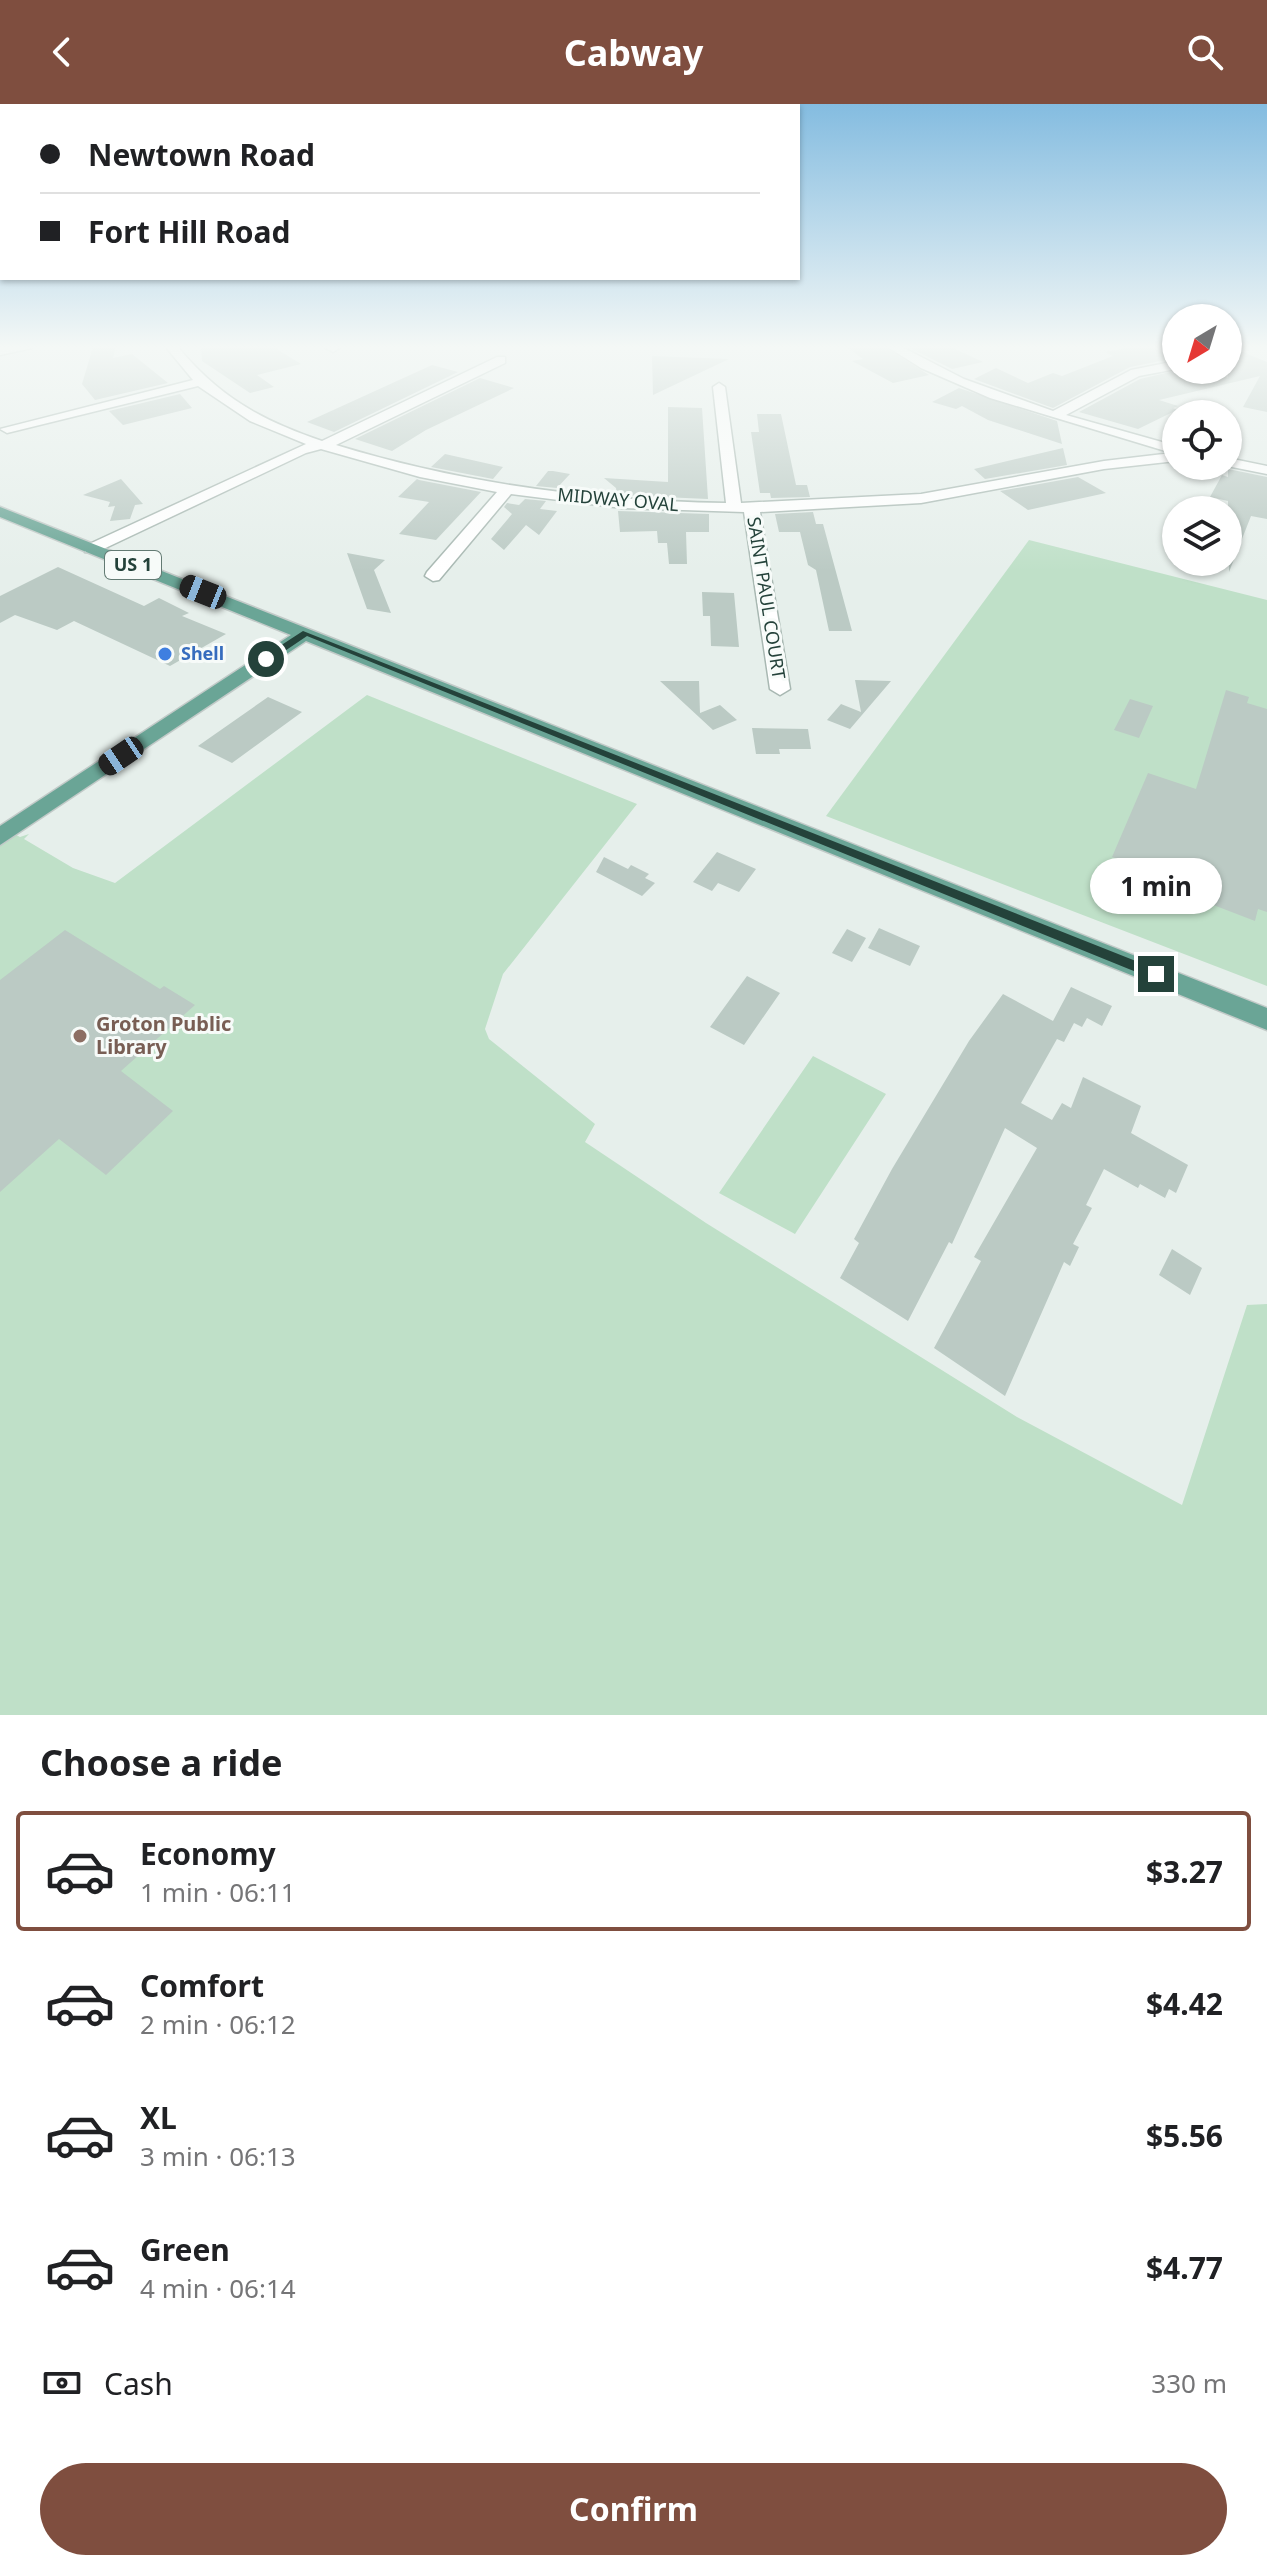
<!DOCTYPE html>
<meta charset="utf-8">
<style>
:root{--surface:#fff;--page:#f6f6f6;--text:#202124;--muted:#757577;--line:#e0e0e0;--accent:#7f4e3f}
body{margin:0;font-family:"Noto Sans",sans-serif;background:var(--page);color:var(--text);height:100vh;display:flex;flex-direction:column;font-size:30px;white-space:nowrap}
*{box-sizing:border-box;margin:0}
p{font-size:26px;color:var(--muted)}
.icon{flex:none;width:44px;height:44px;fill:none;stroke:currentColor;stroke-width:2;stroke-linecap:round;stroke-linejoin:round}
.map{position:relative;height:1611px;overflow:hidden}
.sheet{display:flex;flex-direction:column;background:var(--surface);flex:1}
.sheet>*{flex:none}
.hud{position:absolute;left:0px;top:0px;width:800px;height:176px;box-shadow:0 2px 6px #0004;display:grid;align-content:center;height:176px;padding:0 40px;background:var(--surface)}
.needle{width:52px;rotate:218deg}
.controls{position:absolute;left:1162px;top:200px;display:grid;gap:16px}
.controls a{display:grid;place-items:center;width:80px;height:80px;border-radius:50%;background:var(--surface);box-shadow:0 2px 6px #0004;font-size:40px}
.end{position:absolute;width:36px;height:36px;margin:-18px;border:10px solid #24423a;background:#fff;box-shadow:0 0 0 4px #fff}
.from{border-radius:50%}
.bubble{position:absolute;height:56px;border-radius:28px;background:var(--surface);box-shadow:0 2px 6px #0004;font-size:26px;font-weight:700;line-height:56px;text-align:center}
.car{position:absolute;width:24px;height:48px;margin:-24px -12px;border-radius:10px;box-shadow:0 0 6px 2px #0007;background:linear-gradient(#222 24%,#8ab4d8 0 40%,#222 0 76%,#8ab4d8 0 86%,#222 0)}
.hud b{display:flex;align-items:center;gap:28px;height:76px;font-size:30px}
.hud b+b{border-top:2px solid var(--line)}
.hud i{width:20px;height:20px;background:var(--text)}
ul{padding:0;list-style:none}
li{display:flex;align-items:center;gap:24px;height:120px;margin:0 16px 12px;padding:0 24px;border:4px solid transparent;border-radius:8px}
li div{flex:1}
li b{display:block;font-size:30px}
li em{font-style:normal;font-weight:700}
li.selected{border-color:var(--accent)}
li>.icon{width:72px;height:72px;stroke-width:1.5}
h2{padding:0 40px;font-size:36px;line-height:96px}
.pay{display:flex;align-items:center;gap:20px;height:88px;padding:0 40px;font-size:30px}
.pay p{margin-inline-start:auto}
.action{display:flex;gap:16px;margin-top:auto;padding:16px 40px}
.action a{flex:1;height:92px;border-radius:48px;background:var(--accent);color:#fff;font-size:32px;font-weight:700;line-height:92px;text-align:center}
header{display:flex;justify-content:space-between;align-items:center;height:104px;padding:0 40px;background:var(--accent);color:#fff;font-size:36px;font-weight:700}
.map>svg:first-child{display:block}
.green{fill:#bfe0c8}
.building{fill:#bbcac4}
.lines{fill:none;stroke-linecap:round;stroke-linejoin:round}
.minor-casing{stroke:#a8b8b2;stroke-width:3}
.major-casing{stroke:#c2cac8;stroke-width:3}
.minor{fill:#fff;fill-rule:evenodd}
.major{fill:#6aa596;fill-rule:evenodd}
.route{fill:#24423a}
.shop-dot{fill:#3f7fe0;stroke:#f7fbf9;stroke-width:3}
.education-dot{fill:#8d6e63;stroke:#f7fbf9;stroke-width:3}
.labels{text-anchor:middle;stroke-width:6;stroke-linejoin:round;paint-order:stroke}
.far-street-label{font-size:18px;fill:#24423a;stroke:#f7fbf9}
.shield{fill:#f7fbf9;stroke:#637a73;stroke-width:2}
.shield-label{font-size:18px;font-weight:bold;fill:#24423a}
.far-shop-label{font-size:18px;font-weight:bold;fill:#366cbe;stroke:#f7fbf9;text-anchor:start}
.education-label{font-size:20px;font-weight:bold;fill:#785e54;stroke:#f7fbf9;text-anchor:start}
</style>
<header><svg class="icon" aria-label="back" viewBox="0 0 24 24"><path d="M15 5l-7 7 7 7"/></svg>Cabway<svg class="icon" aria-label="search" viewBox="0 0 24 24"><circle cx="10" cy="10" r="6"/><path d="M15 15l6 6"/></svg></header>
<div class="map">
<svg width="1267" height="1611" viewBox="0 0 1267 1611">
<rect width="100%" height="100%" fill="#e6efeb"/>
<path class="green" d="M 1029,436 L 1267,496 L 1267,882 L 826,712 Z
M 367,591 L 637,700 L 503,870 L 485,925 L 489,935 L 595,1020 L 585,1038 L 706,1119 L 1017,1313 L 1182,1401 L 1247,1201 L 1267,1200 L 1267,1611 L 0,1611 L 0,733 L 9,727 L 20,733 L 29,730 L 24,735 L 73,764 L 115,779 Z
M 813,952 L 886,990 L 795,1130 L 719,1089 Z"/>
<path class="building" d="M 116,242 L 113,254 L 132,250 L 168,279 L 95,296 L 82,280 L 93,243 Z
M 201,242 L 272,242 L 301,260 L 257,271 L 274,283 L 250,289 L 202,257 Z
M 845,242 L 883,242 L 929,271 L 893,279 L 852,257 L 863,255 Z
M 906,242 L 949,242 L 983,258 L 952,265 Z
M 1139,242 L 1149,242 L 1176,254 L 1130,263 L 1053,304 L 974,275 L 996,264 L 1028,279 L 1053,269 L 1062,272 L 1113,252 L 1105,248 Z
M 1228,242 L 1267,258 L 1267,308 L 1243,303 L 1260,272 L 1159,296 L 1178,302 L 1173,304 L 1177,306 L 1138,325 L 1079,308 L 1140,275 L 1179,266 L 1208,266 L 1228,274 Z
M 652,252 L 729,255 L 653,291 Z
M 432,261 L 458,268 L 334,328 L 307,318 Z
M 480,274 L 514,284 L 426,326 L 392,347 L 355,335 Z
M 959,284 L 1057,317 L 1062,340 L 988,316 L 962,302 L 956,305 L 932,298 Z
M 180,290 L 192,304 L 123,321 L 109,307 Z
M 668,303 L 702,304 L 708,395 L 617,391 L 616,384 L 604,374 L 668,378 Z
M 757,310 L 781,310 L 796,381 L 807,381 L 810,393 L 771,394 L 770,389 L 760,389 L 751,328 L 759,328 Z
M 1063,344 L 1067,361 L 985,375 L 974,365 Z
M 445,350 L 503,363 L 493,375 L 431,363 Z
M 1228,365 L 1267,373 L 1267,415 L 1251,412 L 1229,468 L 1228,397 L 1210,393 L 1222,371 L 1228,373 Z
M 548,367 L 553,367 L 570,370 L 557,384 L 536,382 Z
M 1078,373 L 1106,389 L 1028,406 L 1000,387 Z
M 121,375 L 143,400 L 135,401 L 130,415 L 110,417 L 115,402 L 108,403 L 110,398 L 83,391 Z
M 417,375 L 419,376 L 481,388 L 436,436 L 399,430 L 429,398 L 398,393 Z
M 525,395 L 546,397 L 540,405 L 557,407 L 539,431 L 526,421 L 504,446 L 491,435 L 512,410 L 504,403 L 507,399 L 519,401 Z
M 618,407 L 709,410 L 709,428 L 686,428 L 687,460 L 669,460 L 667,439 L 658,439 L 657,427 L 620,428 Z
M 813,408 L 816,420 L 823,420 L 852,527 L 829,527 L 816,466 L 808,461 L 800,428 L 779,428 L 775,410 Z
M 347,449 L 385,456 L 374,466 L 391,509 L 367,505 Z
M 58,463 L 144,502 L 159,494 L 189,509 L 182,512 L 226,530 L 170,562 L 74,517 L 57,526 L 15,511 L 0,519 L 0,492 Z
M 702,488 L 734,489 L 739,543 L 711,542 L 710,512 L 703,512 Z
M 855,576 L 891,577 L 850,625 L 827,616 L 841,600 L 861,608 Z
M 660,577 L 699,577 L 700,609 L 720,601 L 737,616 L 713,626 Z
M 1226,586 L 1249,593 L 1247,599 L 1267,605 L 1267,808 L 1258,805 L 1255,817 L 1130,769 L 1133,760 L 1112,753 L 1148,669 L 1196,685 Z
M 268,593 L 302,608 L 232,659 L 198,642 Z
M 1130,595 L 1153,602 L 1139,634 L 1114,626 Z
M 752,624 L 808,625 L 811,645 L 779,645 L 780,650 L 756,650 Z
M 717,748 L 756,765 L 739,788 L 718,779 L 712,787 L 693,778 Z
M 604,753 L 628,765 L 631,761 L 649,770 L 645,774 L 655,779 L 642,792 L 596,768 Z
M 879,824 L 920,842 L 910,862 L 868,844 Z
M 847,825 L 866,834 L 852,858 L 832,849 Z
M 65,826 L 160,885 L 164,882 L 195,901 L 121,967 L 173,1007 L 106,1071 L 59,1035 L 0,1088 L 0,876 Z
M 747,872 L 780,889 L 744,941 L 710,923 Z
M 1071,883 L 1112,902 L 1102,922 L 1087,914 L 1082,923 L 1074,919 L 1064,938 L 1057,935 L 1021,999 L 1052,1016 L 1062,999 L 1071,1004 L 1083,973 L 1141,1002 L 1131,1029 L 1188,1061 L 1176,1089 L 1169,1085 L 1165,1094 L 1140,1080 L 1138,1084 L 1104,1065 L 1086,1101 L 1092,1104 L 1073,1140 L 1079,1143 L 1070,1162 L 1064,1158 L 1005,1292 L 934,1244 L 981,1157 L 974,1153 L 1037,1044 L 1005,1024 L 952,1140 L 949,1138 L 908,1217 L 840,1174 L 859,1139 L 854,1135 L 892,1065 L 969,937 L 1003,890 L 1053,917 Z
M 1172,1145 L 1202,1164 L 1190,1191 L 1159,1171 Z"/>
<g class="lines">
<g class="minor-casing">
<path id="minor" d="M 34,242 L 32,244 L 0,251 L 0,243 Z
M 165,242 L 177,242 C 218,292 260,316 322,337 L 497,253 L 505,253 L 505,259 L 336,341 C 463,380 594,397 726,399 L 713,283 L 719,279 L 725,283 L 741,399 L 921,390 L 1104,357 L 1172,349 L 990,294 L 921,264 L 886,242 L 900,242 L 964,275 L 1053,307 L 1131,266 L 1176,257 L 1176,265 L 1139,272 L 1066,311 L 1176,342 L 1176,357 L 1104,365 L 921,399 L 760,408 L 790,585 L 780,591 L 770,585 L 744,408 L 622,404 L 511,390 L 439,476 L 433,477 L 425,472 L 427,468 L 497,388 L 420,373 L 321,345 L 306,349 L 97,448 L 85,448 L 85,442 L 306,340 L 250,317 L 198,282 L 7,329 L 0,325 L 193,276 Z
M 322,242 L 337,242 L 339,244 L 333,248 Z
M 1228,354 L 1267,362 L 1267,370 L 1227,362 Z"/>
</g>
<g class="major-casing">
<path id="major" d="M 0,403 L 1267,904 L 1267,926 L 306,537 L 0,741 L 0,722 L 291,531 L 0,413 Z"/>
</g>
<use href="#minor" class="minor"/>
<use href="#major" class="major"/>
</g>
<linearGradient id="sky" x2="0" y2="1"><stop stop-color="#84bce0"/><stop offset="0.52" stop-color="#f4f8f6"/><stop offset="1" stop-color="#f4f8f6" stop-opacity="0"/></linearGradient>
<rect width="1267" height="467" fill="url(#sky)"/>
<path class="route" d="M 303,527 L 1161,867 L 1163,870 L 1156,876 L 1151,874 L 307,532 L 270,557 L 263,557 L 263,553 Z"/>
<circle class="shop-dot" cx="165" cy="550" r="8"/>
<circle class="education-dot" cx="80" cy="932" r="8"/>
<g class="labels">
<g class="far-street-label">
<text transform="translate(618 396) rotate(5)" y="6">MIDWAY OVAL</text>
<text transform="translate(766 494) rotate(81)" y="6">SAINT PAUL COURT</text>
</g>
<rect class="shield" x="105" y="447" width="56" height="28" rx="6"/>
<g class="shield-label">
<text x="133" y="467">US 1</text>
</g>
<g class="far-shop-label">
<text x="181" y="556">Shell</text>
</g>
<g class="education-label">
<text x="96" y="927">Groton Public<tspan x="96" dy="23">Library</tspan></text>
</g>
</g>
</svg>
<div class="controls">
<a><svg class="needle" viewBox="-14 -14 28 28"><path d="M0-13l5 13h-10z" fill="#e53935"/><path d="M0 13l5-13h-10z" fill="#757577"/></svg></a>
<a><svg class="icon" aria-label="locate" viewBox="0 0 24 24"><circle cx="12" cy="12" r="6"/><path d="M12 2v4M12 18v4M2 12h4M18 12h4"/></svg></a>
<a><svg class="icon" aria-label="layers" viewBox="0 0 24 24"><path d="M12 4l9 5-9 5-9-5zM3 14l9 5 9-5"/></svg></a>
</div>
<i class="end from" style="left:266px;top:555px"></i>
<i class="end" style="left:1156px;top:870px"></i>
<div class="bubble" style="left:1090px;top:754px;width:132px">1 min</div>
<i class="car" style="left:203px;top:488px;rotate:292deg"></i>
<i class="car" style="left:121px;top:652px;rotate:236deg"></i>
<div class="hud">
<b><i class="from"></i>Newtown Road</b>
<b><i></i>Fort Hill Road</b>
</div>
</div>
<section class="sheet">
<h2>Choose a ride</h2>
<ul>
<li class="selected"><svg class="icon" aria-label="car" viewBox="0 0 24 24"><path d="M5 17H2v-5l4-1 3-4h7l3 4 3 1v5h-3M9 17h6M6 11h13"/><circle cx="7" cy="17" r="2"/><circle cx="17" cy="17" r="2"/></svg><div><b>Economy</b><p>1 min · 06:11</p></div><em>$3.27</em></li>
<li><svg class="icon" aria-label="car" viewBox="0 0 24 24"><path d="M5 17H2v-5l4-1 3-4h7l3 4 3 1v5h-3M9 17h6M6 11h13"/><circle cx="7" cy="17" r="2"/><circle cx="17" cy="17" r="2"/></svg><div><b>Comfort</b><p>2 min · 06:12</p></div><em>$4.42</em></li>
<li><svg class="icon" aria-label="car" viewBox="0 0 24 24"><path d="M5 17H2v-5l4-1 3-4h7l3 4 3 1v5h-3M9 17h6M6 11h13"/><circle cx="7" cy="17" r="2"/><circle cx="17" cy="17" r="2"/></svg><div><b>XL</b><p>3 min · 06:13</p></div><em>$5.56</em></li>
<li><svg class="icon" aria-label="car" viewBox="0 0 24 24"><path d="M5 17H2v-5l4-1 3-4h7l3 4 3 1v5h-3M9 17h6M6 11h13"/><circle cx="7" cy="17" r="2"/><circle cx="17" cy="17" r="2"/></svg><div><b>Green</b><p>4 min · 06:14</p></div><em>$4.77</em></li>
</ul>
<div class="pay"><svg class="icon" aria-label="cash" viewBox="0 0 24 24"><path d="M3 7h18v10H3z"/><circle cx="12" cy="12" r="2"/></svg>Cash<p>330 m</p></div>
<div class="action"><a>Confirm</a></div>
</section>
